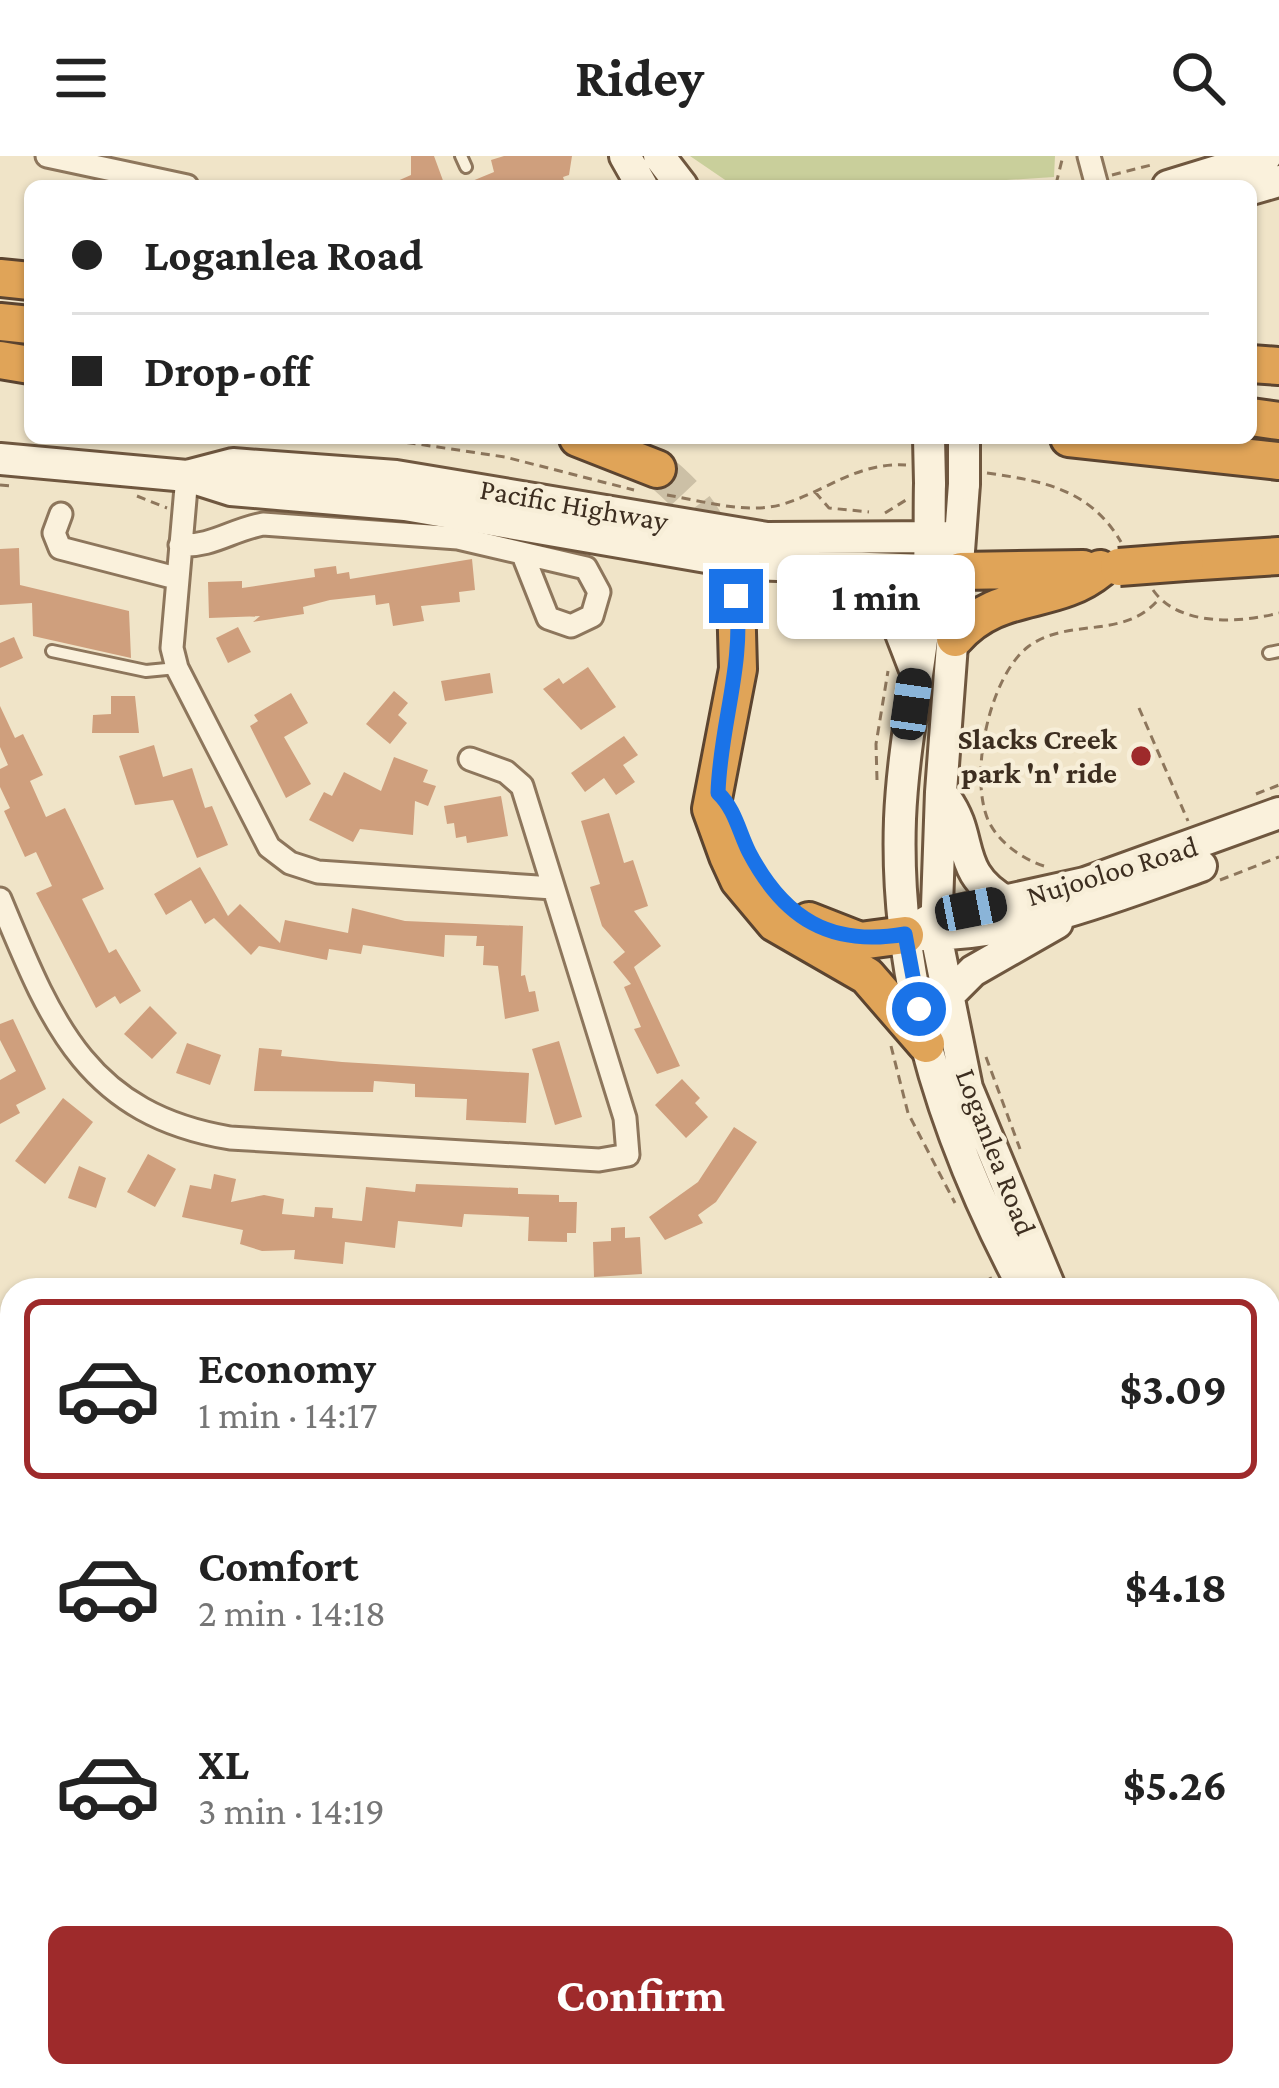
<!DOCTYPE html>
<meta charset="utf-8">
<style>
:root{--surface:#fff;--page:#f2f2f2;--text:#222;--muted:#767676;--line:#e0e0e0;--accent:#9e2a2b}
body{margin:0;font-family:"Crimson Pro",serif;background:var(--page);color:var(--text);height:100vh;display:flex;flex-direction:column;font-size:45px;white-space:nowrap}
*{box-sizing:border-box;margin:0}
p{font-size:39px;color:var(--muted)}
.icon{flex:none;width:66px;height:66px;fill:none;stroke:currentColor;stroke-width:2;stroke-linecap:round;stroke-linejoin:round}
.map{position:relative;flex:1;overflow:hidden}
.drawer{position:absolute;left:0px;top:1122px;width:1281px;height:810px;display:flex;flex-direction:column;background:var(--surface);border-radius:36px 36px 0 0;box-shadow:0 3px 9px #0004}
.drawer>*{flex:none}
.guide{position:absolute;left:24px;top:24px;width:1233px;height:264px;border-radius:18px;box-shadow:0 3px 9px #0004;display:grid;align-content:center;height:264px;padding:0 48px;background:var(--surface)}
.end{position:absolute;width:54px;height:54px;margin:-27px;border:15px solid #1a73e8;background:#fff;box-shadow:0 0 0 6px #fff}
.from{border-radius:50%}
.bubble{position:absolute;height:84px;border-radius:18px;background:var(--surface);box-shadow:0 3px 9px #0004;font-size:39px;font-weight:700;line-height:84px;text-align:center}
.car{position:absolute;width:36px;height:72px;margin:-36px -18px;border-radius:15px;box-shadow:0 0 9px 3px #0007;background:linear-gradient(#222 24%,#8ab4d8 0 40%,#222 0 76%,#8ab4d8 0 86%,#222 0)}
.guide b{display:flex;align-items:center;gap:42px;height:114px;font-size:45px}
.guide b+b{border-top:3px solid var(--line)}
.guide i{width:30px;height:30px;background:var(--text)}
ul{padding:21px 0 0;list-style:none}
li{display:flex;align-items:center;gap:36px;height:180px;margin:0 24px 18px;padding:0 24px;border:6px solid transparent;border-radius:18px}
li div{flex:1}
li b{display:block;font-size:45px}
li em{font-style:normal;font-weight:700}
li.selected{border-color:var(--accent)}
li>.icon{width:108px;height:108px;stroke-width:1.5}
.action{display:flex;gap:24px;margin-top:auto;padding:24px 48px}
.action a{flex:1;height:138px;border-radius:18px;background:var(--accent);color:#fff;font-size:48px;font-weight:700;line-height:138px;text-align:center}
header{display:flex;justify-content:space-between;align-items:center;height:156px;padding:0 48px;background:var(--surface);font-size:54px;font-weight:700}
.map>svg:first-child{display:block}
.green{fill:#c9cf9b}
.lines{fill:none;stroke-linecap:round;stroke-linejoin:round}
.stream{stroke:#6f938a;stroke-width:4.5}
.building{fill:#cf9f7d}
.highway-tunnel{stroke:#ccc0a6;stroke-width:36;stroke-dasharray:36 18;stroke-linecap:butt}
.lane-casing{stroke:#8d765c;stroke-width:16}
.street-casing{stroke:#8d765c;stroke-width:27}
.secondary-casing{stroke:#6f573f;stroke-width:36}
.highway-casing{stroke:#5b4430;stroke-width:42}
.path{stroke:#8d765c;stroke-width:3;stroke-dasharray:9 6;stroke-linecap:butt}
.lane{stroke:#faf1dc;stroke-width:10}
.street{stroke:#faf1dc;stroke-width:21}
.secondary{stroke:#faf1dc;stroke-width:30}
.highway{stroke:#e0a458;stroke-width:36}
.secondary-bridge-casing{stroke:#6f573f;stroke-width:36;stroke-linecap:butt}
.highway-bridge-casing{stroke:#5b4430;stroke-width:42;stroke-linecap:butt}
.secondary-bridge{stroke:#faf1dc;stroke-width:30}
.highway-bridge{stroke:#e0a458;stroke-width:36}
.route{stroke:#1a73e8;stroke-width:15}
.poi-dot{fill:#9e2a2b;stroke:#f7eed8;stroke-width:4.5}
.labels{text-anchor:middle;stroke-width:9;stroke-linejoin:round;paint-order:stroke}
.street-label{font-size:30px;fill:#3d2e20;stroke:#f7eed8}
.poi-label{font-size:30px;font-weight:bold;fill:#3d2e20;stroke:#f7eed8;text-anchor:end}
</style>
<header><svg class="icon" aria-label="menu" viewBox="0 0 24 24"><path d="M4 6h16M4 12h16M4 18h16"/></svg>Ridey<svg class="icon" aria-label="search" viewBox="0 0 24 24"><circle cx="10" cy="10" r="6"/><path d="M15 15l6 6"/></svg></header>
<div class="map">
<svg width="1279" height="1932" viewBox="0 0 1279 1932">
<rect width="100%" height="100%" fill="#f0e4c8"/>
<path class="green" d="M 690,0 L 1055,0 L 1054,21 L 912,30 L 734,30 Z
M 0,1219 L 12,1219 L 12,1920 L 1051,1920 L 1054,1932 L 0,1932 Z"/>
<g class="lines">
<path class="stream" d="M 1269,1152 L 1279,1149
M 0,1337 L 12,1337
M 1051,1920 L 1054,1932"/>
</g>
<path class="building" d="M 411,0 L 434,0 L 445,30 L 386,30 L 411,19 Z
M 504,0 L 572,0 L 569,19 L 563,21 L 566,30 L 460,30 L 494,16 L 491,4 Z
M 19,392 L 20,429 L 129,455 L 131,502 L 33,480 L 32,447 L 0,449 L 0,393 Z
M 472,403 L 475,434 L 459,436 L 460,446 L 421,450 L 424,465 L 393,470 L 389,447 L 376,449 L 375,439 L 330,444 L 303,451 L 304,458 L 253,466 L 260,460 L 209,462 L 208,426 L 242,425 L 242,432 L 315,421 L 314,413 L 336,410 L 337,418 L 349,416 L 350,423 Z
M 238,471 L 251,496 L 228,507 L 216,482 Z
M 14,481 L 23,502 L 0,512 L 0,487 Z
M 588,511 L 616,551 L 581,574 L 543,533 L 559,522 L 563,528 Z
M 490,517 L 493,537 L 445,545 L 441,525 Z
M 394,535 L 408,547 L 398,559 L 407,567 L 390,588 L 366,568 Z
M 291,537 L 308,567 L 284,581 L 311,628 L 286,642 L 250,570 L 258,565 L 254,559 Z
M 111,540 L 135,540 L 139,577 L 92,577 L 93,559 L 111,558 Z
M 0,550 L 15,582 L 23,578 L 43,619 L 30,625 L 46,661 L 65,652 L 104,733 L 82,743 L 109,797 L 116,793 L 141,835 L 120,848 L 115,840 L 96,852 L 36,737 L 52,730 L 36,696 L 25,701 L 4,655 L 10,652 L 0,631 L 0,613 L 8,609 L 0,591 Z
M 624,580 L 638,599 L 623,609 L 635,626 L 616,639 L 604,622 L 585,636 L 571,617 Z
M 154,589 L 163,621 L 192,612 L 205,652 L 212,650 L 228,689 L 197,702 L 173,644 L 135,649 L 119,600 Z
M 394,601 L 428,614 L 423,626 L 436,630 L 428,650 L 415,645 L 413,679 L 360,673 L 353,686 L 309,664 L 324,636 L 332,640 L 344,616 L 381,635 Z
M 501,640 L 508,680 L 467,687 L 466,680 L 456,682 L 454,667 L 447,668 L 444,650 Z
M 609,657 L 624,707 L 633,704 L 648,750 L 634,755 L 661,790 L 634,811 L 680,910 L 657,918 L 634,873 L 641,871 L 624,831 L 631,828 L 613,806 L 625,796 L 602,770 L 590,731 L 600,728 L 581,665 Z
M 200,711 L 228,760 L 240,748 L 280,787 L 285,764 L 348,777 L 352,752 L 405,765 L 523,770 L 521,820 L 525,819 L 529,836 L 535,835 L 539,855 L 505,863 L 498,810 L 483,809 L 484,790 L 476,790 L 477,780 L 445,779 L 444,801 L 363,789 L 361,798 L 329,793 L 327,804 L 259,790 L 251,799 L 214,762 L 205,768 L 191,744 L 166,759 L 154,738 Z
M 150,850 L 177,877 L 152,903 L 124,878 Z
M 13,863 L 46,933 L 16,949 L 20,957 L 0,968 L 0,924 L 16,915 L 0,884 L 0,868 Z
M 559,885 L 582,961 L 555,969 L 532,893 Z
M 187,887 L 221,899 L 210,929 L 176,917 Z
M 259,892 L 282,894 L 281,900 L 342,906 L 529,917 L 526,967 L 466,964 L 467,943 L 415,941 L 415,928 L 374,925 L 373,936 L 254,935 Z
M 682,923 L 700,942 L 695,947 L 708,961 L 686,982 L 655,949 Z
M 63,942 L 93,966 L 45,1028 L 15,1005 Z
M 734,971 L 757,986 L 716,1046 L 698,1059 L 703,1067 L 665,1084 L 649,1061 L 698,1026 Z
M 148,998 L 176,1013 L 155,1051 L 127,1036 Z
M 79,1010 L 106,1022 L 96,1052 L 68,1042 Z
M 214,1018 L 236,1023 L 231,1046 L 264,1039 L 284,1043 L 282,1058 L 314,1061 L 315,1051 L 333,1052 L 332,1062 L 362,1065 L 366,1031 L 415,1036 L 416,1028 L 518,1032 L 518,1038 L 559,1039 L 559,1046 L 577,1046 L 576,1077 L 567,1077 L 567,1086 L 528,1085 L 529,1061 L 464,1058 L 462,1071 L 398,1065 L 395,1092 L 345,1086 L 343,1108 L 294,1103 L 295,1094 L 262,1095 L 240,1088 L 243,1074 L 182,1061 L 190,1029 L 211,1033 Z
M 625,1071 L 625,1082 L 640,1081 L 642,1118 L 594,1121 L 593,1086 L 611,1085 L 611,1072 Z"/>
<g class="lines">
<path class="highway-tunnel" d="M 657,313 C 706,353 716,380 736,440"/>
<g class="lane-casing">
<path id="lane" d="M 461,0 L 466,11
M 52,495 L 146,515 L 177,512
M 1269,497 L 1279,495"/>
</g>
<g class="street-casing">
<path id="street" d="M 47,0 L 187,30
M 1089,0 L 1097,30
M 187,320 L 172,492 L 177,512 L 269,691 L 290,707 L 318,716 L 553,732
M 61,358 L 54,377 L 60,392 L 176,422
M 180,389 C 212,391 231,374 263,368 L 458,382 L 586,412 L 599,436 L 592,460 L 571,470 L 548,462 L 523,399
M 0,743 C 51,866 86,958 230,982 L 599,1004 L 628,999 L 625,962 L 522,630 L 506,616 L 470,603"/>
</g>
<g class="secondary-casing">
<path id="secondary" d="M 625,0 L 642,30
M 659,0 L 682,30
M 1168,30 L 1266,0
M 1251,33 L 1279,25
M 0,303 L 187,320 L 231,334 L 405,349 L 747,408 L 961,415
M 187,320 L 233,308 L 396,320 L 767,382 L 948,381
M 930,327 C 929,366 931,407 927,446 C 919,518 903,590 900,663 C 894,830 947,989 1025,1134
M 964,328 L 941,636 L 936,779 L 967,932 L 1051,1134
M 871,415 L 885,436 L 914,511
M 946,643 C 975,683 953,715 1007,746
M 921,769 L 936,760 L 1085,727 L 1279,657
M 917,779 C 1014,781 1112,742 1201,710
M 945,843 L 973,815 L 1057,767
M 1269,1527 L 1279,1539
M 1269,1564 L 1279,1574"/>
</g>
<g class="highway-casing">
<path id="highway" d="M 0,122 L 30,125
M 0,166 L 30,169
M 0,204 L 30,209
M 1251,208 L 1279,210
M 1251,261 L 1279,265
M 578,282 L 657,313
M 1069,282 L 1279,305
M 1185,406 L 1279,400
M 961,415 L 1083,413
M 736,440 L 738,513 L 711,653 L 728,700 L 739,724 L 775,767 L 867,820 L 926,888
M 955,482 C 999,432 1054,451 1100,413
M 809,765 L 860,785 L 905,779"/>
</g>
<path class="path" d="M 1112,19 L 1155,8
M 1056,28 L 1063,0
M 1049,30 L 1073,26
M 377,282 L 505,301 L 634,334
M 987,317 C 1043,325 1090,333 1121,386
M 0,329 L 14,330
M 815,336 L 829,352 L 869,356
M 667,339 C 703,345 745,358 780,349 C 826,336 856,306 906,309
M 137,340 L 167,352
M 885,357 L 906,344
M 1153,434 C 1179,471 1240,467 1279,457
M 1139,552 L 1188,665
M 877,624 L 876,588 L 888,515
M 1256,638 L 1279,629
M 1044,710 C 1022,703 998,686 988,664 C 969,619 989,520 1029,490 C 1070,461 1123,484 1158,444
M 1220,724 L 1279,701
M 891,890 L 908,957 L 955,1047
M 986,901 L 1020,993
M 990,1121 L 995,1134
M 0,1459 L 12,1459
M 181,1932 L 184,1920"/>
<use href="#lane" class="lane"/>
<use href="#street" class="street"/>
<use href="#secondary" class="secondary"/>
<use href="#highway" class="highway"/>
<g class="secondary-bridge-casing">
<path id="secondary-bridge" d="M 929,282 L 930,327
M 964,282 L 964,328"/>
</g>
<g class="highway-bridge-casing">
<path id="highway-bridge" d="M 1119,411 L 1185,406"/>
</g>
<use href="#secondary-bridge" class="secondary-bridge"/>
<use href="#highway-bridge" class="highway-bridge"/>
</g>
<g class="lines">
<path class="route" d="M 736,440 C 745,508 720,569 718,637 C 735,653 739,676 749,696 C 784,763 831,791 905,778 L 919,853"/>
</g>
<circle class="poi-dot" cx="1141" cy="600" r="12"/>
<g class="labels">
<g class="street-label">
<text transform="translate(574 349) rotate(10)" y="10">Pacific Highway</text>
<text transform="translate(1112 715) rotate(-17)" y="10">Nujooloo Road</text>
<text transform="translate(996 996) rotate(69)" y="10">Loganlea Road</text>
</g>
<g class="poi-label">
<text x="1117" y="593">Slacks Creek<tspan x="1117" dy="34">park 'n' ride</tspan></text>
</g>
</g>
</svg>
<i class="end from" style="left:919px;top:853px"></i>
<i class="end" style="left:736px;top:440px"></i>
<div class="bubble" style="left:777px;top:399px;width:198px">1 min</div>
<i class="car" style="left:911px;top:548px;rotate:8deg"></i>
<i class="car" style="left:971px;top:753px;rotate:79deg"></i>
<div class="guide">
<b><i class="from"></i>Loganlea Road</b>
<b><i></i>Drop-off</b>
</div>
<section class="drawer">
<ul>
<li class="selected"><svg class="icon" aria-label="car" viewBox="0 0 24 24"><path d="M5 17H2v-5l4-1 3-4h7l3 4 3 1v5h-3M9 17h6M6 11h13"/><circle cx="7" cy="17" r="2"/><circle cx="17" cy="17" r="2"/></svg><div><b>Economy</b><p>1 min · 14:17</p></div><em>$3.09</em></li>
<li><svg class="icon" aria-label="car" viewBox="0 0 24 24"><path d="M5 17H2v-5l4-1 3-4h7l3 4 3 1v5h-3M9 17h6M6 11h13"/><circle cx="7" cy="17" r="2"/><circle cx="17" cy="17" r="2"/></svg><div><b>Comfort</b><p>2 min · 14:18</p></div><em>$4.18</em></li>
<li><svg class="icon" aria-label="car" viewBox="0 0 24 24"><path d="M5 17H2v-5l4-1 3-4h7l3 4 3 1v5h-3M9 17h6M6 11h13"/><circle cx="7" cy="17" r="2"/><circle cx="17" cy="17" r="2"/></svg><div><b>XL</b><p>3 min · 14:19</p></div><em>$5.26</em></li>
</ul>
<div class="action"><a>Confirm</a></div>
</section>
</div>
